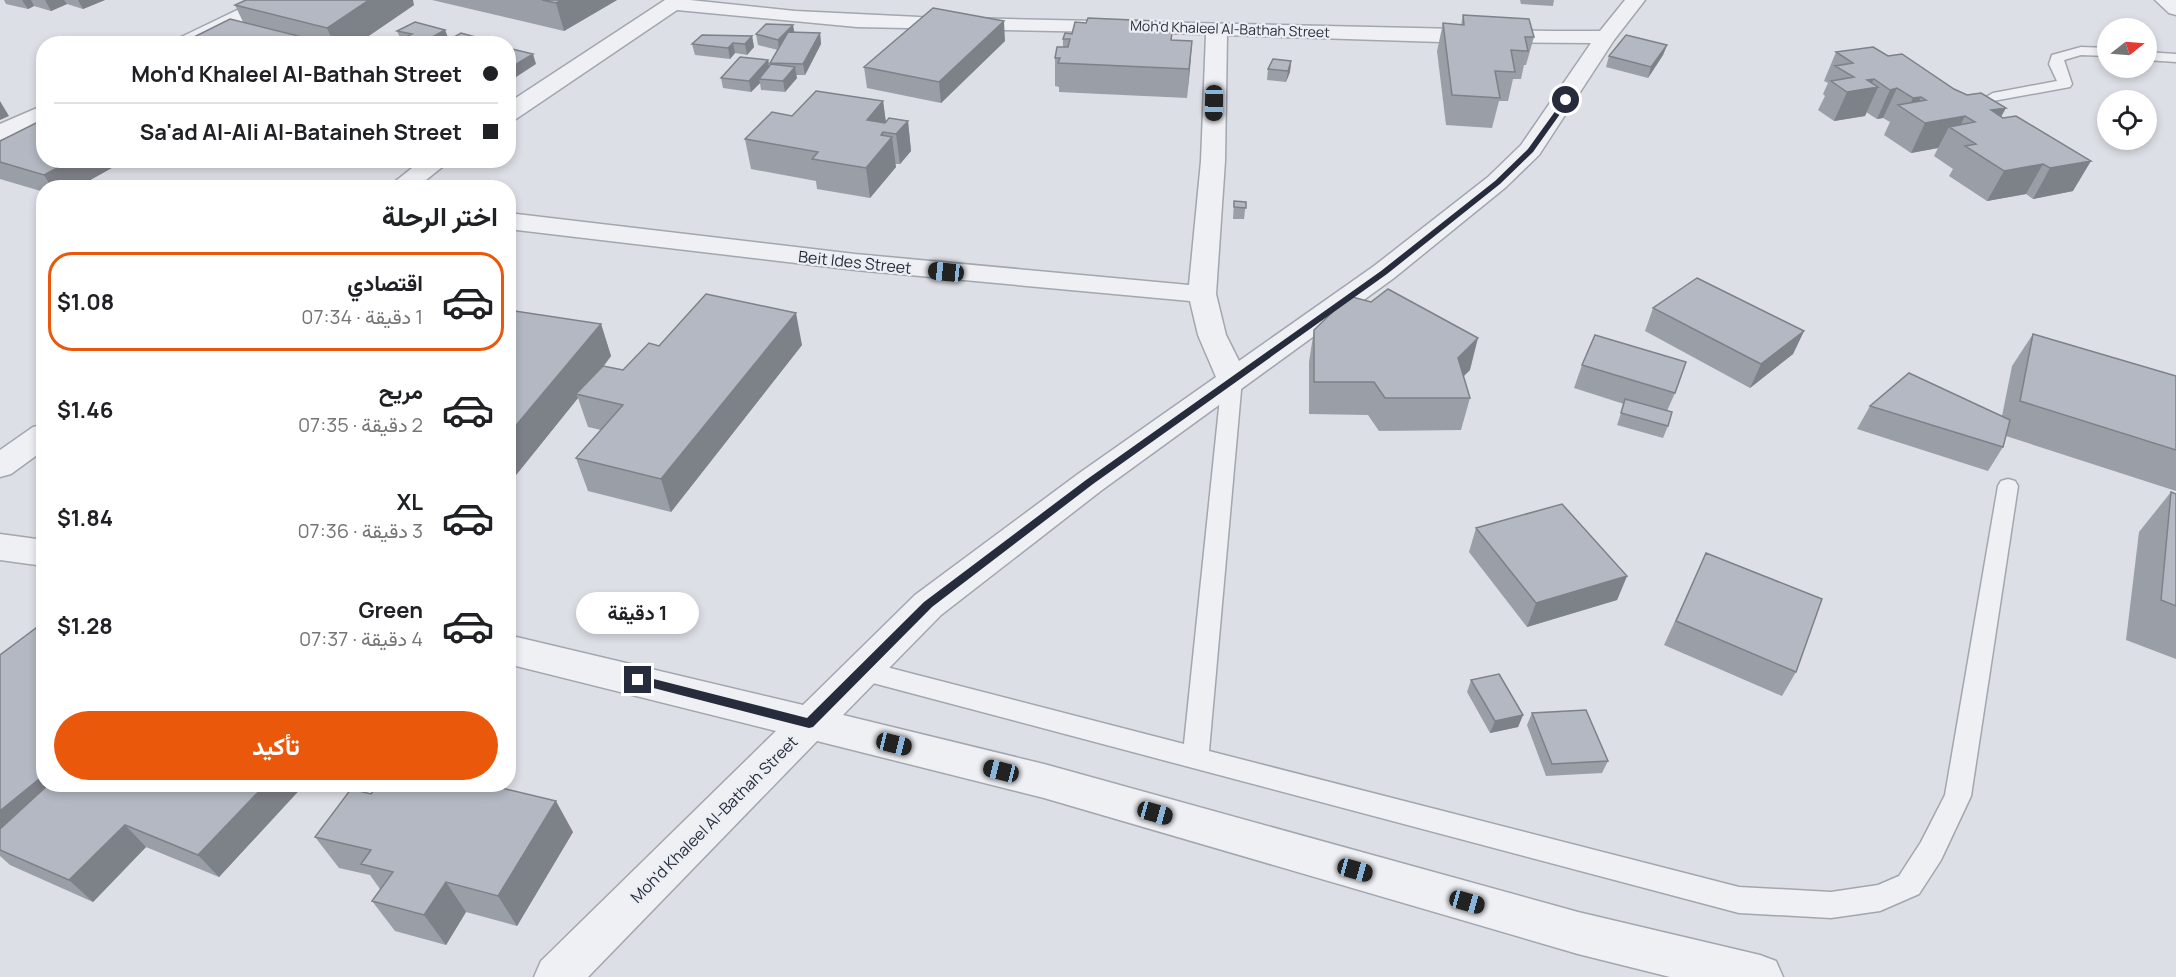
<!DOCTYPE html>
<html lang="ar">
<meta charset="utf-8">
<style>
:root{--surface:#fff;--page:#f6f6f6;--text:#202124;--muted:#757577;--line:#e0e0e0;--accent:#ea580c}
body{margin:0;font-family:Manrope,Vazirmatn,sans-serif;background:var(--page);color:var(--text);direction:rtl;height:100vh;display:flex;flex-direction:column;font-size:22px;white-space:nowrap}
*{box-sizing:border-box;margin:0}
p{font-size:20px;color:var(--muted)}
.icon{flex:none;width:33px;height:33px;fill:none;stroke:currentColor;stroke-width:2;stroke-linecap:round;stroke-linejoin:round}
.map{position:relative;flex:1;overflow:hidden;direction:ltr}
.sheet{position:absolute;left:36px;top:180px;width:480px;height:612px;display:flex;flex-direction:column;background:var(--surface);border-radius:24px;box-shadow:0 3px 9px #0003;direction:rtl}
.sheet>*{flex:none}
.banner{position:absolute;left:36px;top:36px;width:480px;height:132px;border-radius:24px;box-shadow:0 3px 9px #0003;direction:rtl;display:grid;align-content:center;height:132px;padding:0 18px;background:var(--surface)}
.needle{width:39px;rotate:73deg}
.tools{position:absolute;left:2097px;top:18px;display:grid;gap:12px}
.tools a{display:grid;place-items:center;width:60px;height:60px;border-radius:50%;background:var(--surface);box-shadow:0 3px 9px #0003;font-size:30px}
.end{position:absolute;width:27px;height:27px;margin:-14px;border:8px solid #262c3b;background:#fff;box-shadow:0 0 0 3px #fff}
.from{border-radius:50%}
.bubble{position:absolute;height:42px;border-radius:21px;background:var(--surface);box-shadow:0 3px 9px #0003;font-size:20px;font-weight:700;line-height:42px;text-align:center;direction:rtl}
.car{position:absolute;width:18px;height:36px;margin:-18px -9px;border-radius:8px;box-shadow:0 0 4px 2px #0007;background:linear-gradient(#222 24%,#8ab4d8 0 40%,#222 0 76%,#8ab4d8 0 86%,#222 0)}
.banner b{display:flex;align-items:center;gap:21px;height:57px;font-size:22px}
.banner b+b{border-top:2px solid var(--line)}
.banner i{width:15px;height:15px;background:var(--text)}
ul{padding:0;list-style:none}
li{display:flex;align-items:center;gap:18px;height:99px;margin:0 12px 9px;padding:0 6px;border:3px solid transparent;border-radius:24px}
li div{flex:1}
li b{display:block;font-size:22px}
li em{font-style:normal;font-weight:700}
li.current{border-color:var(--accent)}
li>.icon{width:54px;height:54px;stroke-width:1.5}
h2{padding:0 18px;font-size:27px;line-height:72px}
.cta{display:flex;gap:12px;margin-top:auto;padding:12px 18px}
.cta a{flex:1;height:69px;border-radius:36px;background:var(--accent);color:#fff;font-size:24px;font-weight:700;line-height:69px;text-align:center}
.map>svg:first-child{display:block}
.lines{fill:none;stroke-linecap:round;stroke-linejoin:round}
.lane-casing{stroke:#a2a6af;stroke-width:3}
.street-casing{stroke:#a2a6af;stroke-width:3}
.lane{fill:#eef0f4;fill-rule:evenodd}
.street{fill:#eef0f4;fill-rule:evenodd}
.wall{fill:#9a9ea7}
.shaded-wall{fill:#7d8188}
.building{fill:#b3b8c2;stroke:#7d8188;stroke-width:1.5}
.route{fill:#262c3b}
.labels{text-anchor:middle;stroke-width:4.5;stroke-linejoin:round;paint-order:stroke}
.far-street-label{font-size:14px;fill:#262c3b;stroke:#ebeef3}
.street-label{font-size:16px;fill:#262c3b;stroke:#ebeef3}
</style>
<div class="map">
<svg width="2176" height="977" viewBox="0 0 2176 977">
<rect width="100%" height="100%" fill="#dcdfe5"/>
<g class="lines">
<g class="lane-casing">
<path id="lane" d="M 2081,47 L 2108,48 L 2108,56 L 2081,55 L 2064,60 L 2072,84 L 2070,87 L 1993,101 L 1986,97 L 1993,93 L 2057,81 L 2049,64 L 2052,55 Z
M 2146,52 L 2176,54 L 2176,62 L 2146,60 Z
M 1232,373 L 1239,375 L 1242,379 L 1209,751 L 1739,887 L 1831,892 L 1878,885 L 1899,876 L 1921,842 L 1945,795 L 1998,486 L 2001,481 L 2008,479 L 2015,481 L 2018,486 L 1971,796 L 1941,860 L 1919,894 L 1880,911 L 1831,918 L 1739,913 L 854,678 L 851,671 L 854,664 L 863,661 L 1184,744 L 1222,379 L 1225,375 Z"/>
</g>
<g class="street-casing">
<path id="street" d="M 258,0 L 284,0 L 281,4 L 203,44 L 175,44 L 177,39 Z
M 665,0 L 690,0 L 795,11 L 919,17 L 1551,31 L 1600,31 L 1625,0 L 1645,0 L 1614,40 L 1539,155 L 1506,187 L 1394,278 L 1102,490 L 941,615 L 843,715 L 1044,764 L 1578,912 L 1760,955 L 1776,961 L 1783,977 L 1670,977 L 1578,954 L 1044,798 L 817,741 L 588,977 L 534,977 L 541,961 L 776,731 L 508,664 L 508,635 L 803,705 L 915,595 L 1078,474 L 1216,377 L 1198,335 L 1190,301 L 855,270 L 508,229 L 508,213 L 855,254 L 1189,285 L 1201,161 L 1206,34 L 857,27 L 677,10 L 516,119 L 508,121 L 508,103 ZM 1227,35 L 1441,42 L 1591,43 L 1521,145 L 1488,177 L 1374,266 L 1239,361 L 1226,335 L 1216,294 L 1225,161 Z
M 2155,0 L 2176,0 L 2176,15 L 2169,13 Z
M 44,105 L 44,121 L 0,140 L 0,124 Z
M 422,160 L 451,160 L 416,188 L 387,188 Z
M 44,424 L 44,450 L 11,474 L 0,477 L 0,450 L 33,427 Z
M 0,534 L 44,540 L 44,566 L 0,560 Z"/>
</g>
<use href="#lane" class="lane"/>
<use href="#street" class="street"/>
</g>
<path class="wall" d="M 4,0 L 105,0 L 83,9 L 67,4 L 51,11 L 34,6 L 28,9 L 6,4 Z
M 432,0 L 617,0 L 564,31 Z
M 1520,0 L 1554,0 L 1553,6 L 1521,4 Z
M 235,5 L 414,5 L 357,44 L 180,44 L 243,22 Z
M 1463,15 L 1534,37 L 1526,65 L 1524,65 L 1521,79 L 1513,79 L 1508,101 L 1499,101 L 1492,128 L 1446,125 L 1437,51 L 1443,23 L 1461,25 Z
M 445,30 L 449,40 L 483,39 L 485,44 L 377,44 L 394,43 L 401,40 L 397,31 Z
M 794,32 L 820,33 L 821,44 L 805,75 L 796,75 L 797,78 L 785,92 L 761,90 L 760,83 L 751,92 L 723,88 L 721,78 L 768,60 L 770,66 L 771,65 L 770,63 L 778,50 L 758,45 L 756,34 Z
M 1154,32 L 1172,33 L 1172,40 L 1192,41 L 1187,98 L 1059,92 L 1059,87 L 1055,86 L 1055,58 L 1063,47 L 1063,39 Z
M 752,36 L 754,47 L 747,55 L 735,53 L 730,59 L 695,55 L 692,44 Z
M 1005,41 L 941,103 L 867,88 L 864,67 Z
M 1667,45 L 1663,55 L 1648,78 L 1606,67 L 1609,56 Z
M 1836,52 L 1888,56 L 1954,89 L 2001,117 L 2073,191 L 2033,199 L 2026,194 L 1987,201 L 1949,176 L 1953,169 L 1934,156 L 1938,148 L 1911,153 L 1884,135 L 1890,122 L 1883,118 L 1877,119 L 1866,112 L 1865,116 L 1834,121 L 1818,110 L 1825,96 L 1823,94 L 1828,83 L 1824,81 Z
M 1291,61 L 1290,72 L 1286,82 L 1267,80 L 1268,69 Z
M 883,101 L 886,122 L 908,121 L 911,151 L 900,164 L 895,164 L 896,167 L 870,198 L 817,189 L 816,181 L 751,169 L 745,139 L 792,116 Z
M 0,141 L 44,160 L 126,160 L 76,188 L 44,188 L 44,192 L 0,179 Z
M 1234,201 L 1246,202 L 1244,219 L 1233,219 Z
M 1653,308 L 1804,331 L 1793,354 L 1750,388 L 1645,331 Z
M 601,324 L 611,356 L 604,366 L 623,370 L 659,346 L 802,345 L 671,512 L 588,491 L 576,458 L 601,430 L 588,427 L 578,398 L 508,485 Z
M 1314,330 L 1470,370 L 1463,376 L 1470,398 L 1461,430 L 1379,431 L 1368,415 L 1309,414 L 1309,362 Z
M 2033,334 L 2176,376 L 2176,491 L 2006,436 L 2003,447 L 1988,471 L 1857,429 L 1870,406 L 2002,416 L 2012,366 Z
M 1582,365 L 1675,393 L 1667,411 L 1668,426 L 1663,438 L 1617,425 L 1624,404 L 1574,388 Z
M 2171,492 L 2176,494 L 2176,659 L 2126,640 L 2139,532 Z
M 1476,528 L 1627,576 L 1617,600 L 1527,627 L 1469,552 Z
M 1706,553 L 1796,672 L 1782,696 L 1664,645 Z
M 0,655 L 305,784 L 219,877 L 146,847 L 93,902 L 10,865 L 0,856 Z
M 1471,680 L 1523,715 L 1518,727 L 1490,733 L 1467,692 Z
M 1532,713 L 1608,761 L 1602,773 L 1546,776 L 1527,725 Z
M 371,794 L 573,832 L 517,926 L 466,912 L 446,945 L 395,931 L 372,901 L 380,889 L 370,875 L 339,868 L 315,837 Z"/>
<path class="shaded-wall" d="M 22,0 L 31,0 L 34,6 L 28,9 Z
M 45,0 L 64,0 L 67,4 L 51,11 Z
M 78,0 L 105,0 L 83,9 Z
M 369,0 L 413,0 L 414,5 L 357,44 L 334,44 L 327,28 Z
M 562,0 L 617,0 L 564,31 L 556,3 Z
M 1004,21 L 1005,41 L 941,103 L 939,82 Z
M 793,25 L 795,35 L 779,51 L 778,40 Z
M 445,30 L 450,44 L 434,36 Z
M 820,33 L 821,44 L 805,75 L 803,64 Z
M 752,36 L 754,47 L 747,55 L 745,44 Z
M 483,39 L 485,44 L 475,44 Z
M 1192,41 L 1190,69 L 1187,98 L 1189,69 Z
M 733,43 L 735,53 L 730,59 L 728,48 Z
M 1667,45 L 1663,55 L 1648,78 L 1651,67 Z
M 533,54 L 536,64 L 510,81 L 508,77 L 508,69 Z
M 768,60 L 770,71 L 759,79 L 760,83 L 751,92 L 749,81 Z
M 1291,61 L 1290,72 L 1286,82 L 1288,71 Z
M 795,67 L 797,78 L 785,92 L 783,81 Z
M 1874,79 L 1869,88 L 1878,87 L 1865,116 L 1834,121 L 1847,92 L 1867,80 Z
M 1897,88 L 1883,118 L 1877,119 L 1890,90 Z
M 1921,97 L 1912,115 L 1907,111 L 1913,98 Z
M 0,101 L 9,116 L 0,120 Z
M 883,101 L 887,131 L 883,132 L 885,146 L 892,137 L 896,167 L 870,198 L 866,168 L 867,120 Z
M 2006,108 L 1990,137 L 1991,110 Z
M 1965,116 L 1957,132 L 1949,127 L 1938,148 L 1911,153 L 1925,123 Z
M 908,121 L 911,151 L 900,164 L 896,134 Z
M 72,160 L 126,160 L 76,188 L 52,188 L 44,175 Z
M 2091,161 L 2073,191 L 2033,199 L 2050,168 Z
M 2043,164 L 2026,194 L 1987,201 L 2004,171 Z
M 796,313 L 802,345 L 671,512 L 661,479 Z
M 601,324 L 611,356 L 580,395 L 576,394 L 578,398 L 508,485 L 508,435 Z
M 1804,331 L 1793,354 L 1750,388 L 1761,364 Z
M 1478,338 L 1470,370 L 1450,390 L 1458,358 Z
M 1627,576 L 1617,600 L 1527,627 L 1536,603 Z
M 1523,715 L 1518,727 L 1490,733 L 1495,721 Z
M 44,775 L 44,784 L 81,784 L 0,841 L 0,811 Z
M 266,784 L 305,784 L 219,877 L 198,855 Z
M 556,801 L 573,832 L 517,926 L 498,896 Z
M 125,825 L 146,847 L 93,902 L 69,880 Z
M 446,882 L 466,912 L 446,945 L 424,915 Z"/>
<path class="building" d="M 246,0 L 369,0 L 327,28 L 235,5 Z
M 542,0 L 562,0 L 556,3 Z
M 933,8 L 1004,21 L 939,82 L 864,67 Z
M 1463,15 L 1529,19 L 1534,37 L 1525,37 L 1528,51 L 1511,50 L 1515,72 L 1495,71 L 1500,98 L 1452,95 L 1443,23 L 1464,25 Z
M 1088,18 L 1155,21 L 1153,32 L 1172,33 L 1171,40 L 1192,41 L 1189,69 L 1058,63 L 1060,58 L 1055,58 L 1057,47 L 1068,47 L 1070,39 L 1063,39 L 1065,33 L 1072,34 L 1075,22 L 1086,23 Z
M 230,19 L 318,41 L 312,44 L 180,44 Z
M 415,22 L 445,30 L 434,36 L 449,40 L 461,33 L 483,39 L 475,44 L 377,44 L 383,40 L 394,43 L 412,34 L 397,31 Z
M 766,24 L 793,25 L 778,40 L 756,34 Z
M 788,32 L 820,33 L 803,64 L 770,63 Z
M 702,35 L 752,36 L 745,44 L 733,43 L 728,48 L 692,44 Z
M 1626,35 L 1667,45 L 1651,67 L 1609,56 Z
M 1873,47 L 1888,56 L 1902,54 L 1954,89 L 1967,95 L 1981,93 L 2006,108 L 1991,110 L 2003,118 L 2016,116 L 2091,161 L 2050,168 L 2043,164 L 2004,171 L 1965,146 L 1976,144 L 1949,127 L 1975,122 L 1965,116 L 1925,123 L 1898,105 L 1926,100 L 1921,97 L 1913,98 L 1897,88 L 1890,90 L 1874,79 L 1867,80 L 1878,87 L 1847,92 L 1831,81 L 1854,77 L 1835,66 L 1853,63 L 1836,52 Z
M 508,48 L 533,54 L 508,69 Z
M 740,57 L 768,60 L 749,81 L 721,78 Z
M 1273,59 L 1291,61 L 1288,71 L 1268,69 Z
M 771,64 L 795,67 L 783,81 L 759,79 Z
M 816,91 L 883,101 L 867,120 L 885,123 L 889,118 L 908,121 L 896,134 L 883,132 L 881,135 L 892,137 L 866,168 L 812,159 L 818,152 L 745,139 L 772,112 L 792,116 Z
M 44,119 L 44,160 L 72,160 L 44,175 L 0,162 L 0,141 Z
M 1234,201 L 1246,202 L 1246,208 L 1234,207 Z
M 1697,278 L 1804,331 L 1761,364 L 1653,308 Z
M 1388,289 L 1478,338 L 1458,358 L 1470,398 L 1385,398 L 1374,382 L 1314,382 L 1314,330 L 1349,296 L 1371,302 Z
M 706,294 L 796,313 L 661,479 L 576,458 L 623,405 L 576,394 L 603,366 L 623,370 L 649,343 L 659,346 Z
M 508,310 L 601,324 L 508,435 Z
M 2033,334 L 2176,376 L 2176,450 L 2020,401 Z
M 1595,335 L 1686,362 L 1675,393 L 1582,365 Z
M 1909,373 L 2010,420 L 2003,447 L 1870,406 Z
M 1625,399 L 1672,412 L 1668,426 L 1621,413 Z
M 2171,492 L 2176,494 L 2176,606 L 2161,600 Z
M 1562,504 L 1627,576 L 1536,603 L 1476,528 Z
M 1706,553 L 1822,599 L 1796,672 L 1676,621 Z
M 44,622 L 44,775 L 0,811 L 0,655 Z
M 1499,674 L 1523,715 L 1495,721 L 1471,680 Z
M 1586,710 L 1608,761 L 1552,764 L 1532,713 Z
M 49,784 L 266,784 L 198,855 L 125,825 L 69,880 L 0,850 L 0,829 Z
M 378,784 L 485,784 L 556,801 L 498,896 L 446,882 L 424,915 L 372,901 L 393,872 L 361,864 L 371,850 L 315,837 L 351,789 L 371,794 Z"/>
<path class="route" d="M 1564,99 L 1570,100 L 1533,152 L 1500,184 L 1387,274 L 1093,484 L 932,607 L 813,727 L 809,728 L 634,683 L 634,676 L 638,675 L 807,718 L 924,602 L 1086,480 L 1381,271 L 1495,181 L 1528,149 Z"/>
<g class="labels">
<g class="far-street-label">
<text transform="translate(1230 29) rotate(2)" y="5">Moh'd Khaleel Al-Bathah Street</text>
</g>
<g class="street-label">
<text transform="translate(855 262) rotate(6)" y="6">Beit Ides Street</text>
<text transform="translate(714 819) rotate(-45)" y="6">Moh'd Khaleel Al-Bathah Street</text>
</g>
</g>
</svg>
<div class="tools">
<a><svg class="needle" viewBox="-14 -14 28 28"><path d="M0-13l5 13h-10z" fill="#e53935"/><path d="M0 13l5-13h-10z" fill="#757577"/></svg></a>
<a><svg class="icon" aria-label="locate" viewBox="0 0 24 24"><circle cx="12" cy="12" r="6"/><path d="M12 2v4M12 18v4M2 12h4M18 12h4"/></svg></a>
</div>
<i class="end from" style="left:1566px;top:100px"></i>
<i class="end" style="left:638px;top:680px"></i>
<div class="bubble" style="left:576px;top:592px;width:123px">1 دقيقة</div>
<i class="car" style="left:1214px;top:103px;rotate:181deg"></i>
<i class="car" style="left:946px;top:272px;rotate:276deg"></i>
<i class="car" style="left:894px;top:744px;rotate:104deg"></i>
<i class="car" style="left:1001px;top:771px;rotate:284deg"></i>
<i class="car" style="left:1155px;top:813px;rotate:106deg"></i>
<i class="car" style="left:1355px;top:870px;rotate:106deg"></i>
<i class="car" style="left:1467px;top:902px;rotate:106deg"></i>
<div class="banner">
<b><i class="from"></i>Moh'd Khaleel Al-Bathah Street</b>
<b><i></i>Sa'ad Al-Ali Al-Bataineh Street</b>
</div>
<section class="sheet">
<h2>اختر الرحلة</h2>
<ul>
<li class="current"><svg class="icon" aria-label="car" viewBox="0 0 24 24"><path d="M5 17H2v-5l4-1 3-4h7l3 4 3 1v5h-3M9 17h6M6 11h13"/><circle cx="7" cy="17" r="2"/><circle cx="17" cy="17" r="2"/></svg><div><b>اقتصادي</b><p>1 دقيقة · 07:34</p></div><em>$1.08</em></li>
<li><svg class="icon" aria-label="car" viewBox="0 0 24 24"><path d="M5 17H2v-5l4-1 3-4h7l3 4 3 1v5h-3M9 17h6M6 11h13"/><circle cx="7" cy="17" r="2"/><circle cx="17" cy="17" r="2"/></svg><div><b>مريح</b><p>2 دقيقة · 07:35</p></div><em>$1.46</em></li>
<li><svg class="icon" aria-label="car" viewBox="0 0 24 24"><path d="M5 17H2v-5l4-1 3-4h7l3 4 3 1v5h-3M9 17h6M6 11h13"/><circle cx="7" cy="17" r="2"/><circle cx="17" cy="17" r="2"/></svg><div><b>XL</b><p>3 دقيقة · 07:36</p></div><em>$1.84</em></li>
<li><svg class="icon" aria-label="car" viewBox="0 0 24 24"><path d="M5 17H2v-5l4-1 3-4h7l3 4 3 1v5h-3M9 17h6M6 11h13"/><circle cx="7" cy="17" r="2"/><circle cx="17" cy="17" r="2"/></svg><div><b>Green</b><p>4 دقيقة · 07:37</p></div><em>$1.28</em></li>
</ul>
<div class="cta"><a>تأكيد</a></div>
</section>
</div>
